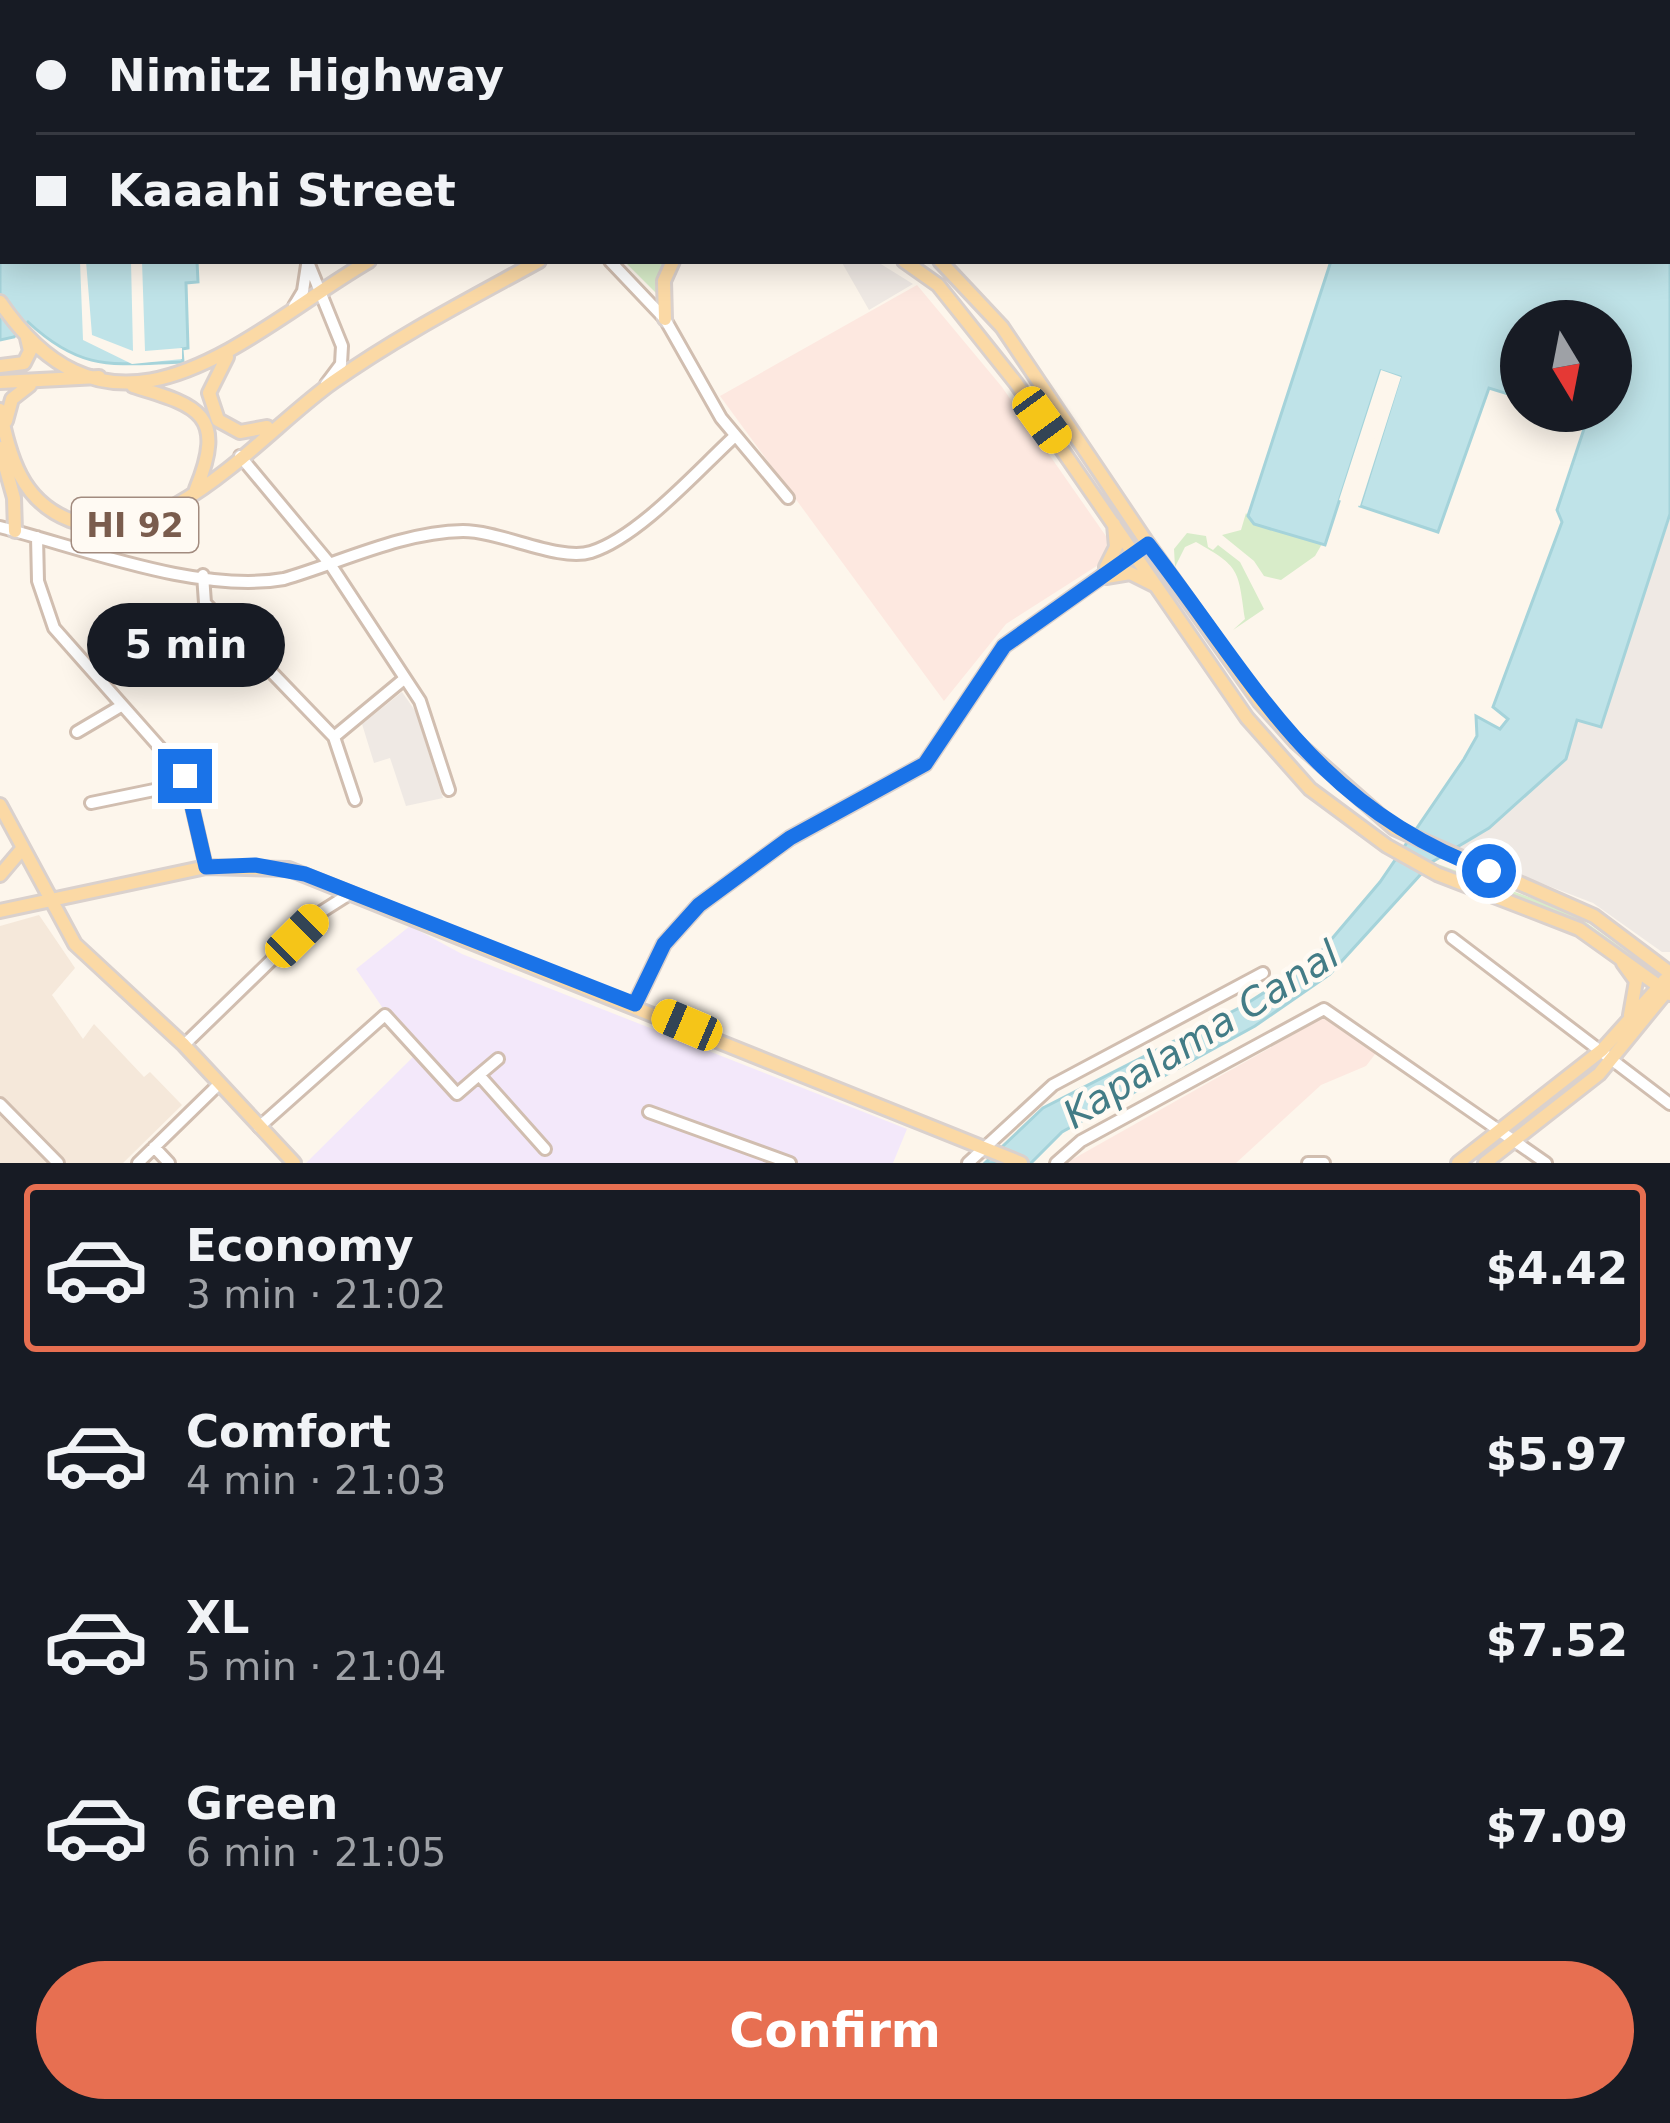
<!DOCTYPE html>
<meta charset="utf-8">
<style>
:root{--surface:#171b24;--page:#242831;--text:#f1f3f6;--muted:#9ea1a6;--line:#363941;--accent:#e76f51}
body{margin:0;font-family:"DejaVu Sans",sans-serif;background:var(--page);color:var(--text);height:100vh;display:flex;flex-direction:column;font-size:45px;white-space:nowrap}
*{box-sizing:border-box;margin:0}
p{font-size:39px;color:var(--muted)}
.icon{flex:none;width:66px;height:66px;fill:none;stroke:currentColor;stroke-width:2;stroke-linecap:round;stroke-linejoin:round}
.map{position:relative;height:1163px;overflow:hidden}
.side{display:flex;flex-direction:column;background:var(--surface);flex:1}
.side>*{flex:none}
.banner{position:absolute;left:0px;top:0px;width:1671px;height:264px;box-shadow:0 6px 30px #0003;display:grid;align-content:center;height:264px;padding:0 36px;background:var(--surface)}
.needle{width:78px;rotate:170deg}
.buttons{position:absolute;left:1500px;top:300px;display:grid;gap:24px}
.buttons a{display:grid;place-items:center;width:132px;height:132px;border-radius:50%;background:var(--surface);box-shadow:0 6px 30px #0003;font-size:60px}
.end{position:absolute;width:54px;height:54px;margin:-27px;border:15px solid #1a73e8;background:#fff;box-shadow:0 0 0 6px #fff}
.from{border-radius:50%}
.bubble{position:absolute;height:84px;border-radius:42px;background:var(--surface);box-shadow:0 6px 30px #0003;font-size:39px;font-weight:800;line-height:84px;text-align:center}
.car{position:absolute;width:36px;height:72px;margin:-36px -18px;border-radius:15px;box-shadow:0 0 9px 3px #0007;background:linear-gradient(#f5c518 24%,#345 0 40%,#f5c518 0 76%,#345 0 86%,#f5c518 0)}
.banner b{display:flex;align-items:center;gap:42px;height:114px;font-size:45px}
.banner b+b{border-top:3px solid var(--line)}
.banner i{width:30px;height:30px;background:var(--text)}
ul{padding:21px 0 0;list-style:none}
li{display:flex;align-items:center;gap:36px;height:168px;margin:0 24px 18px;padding:0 12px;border:6px solid transparent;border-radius:12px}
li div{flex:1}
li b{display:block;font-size:45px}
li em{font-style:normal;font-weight:800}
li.selected{border-color:var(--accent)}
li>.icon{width:108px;height:108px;stroke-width:1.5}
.action{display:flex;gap:24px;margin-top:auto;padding:24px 36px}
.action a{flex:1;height:138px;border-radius:72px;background:var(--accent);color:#fff;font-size:48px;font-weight:800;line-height:138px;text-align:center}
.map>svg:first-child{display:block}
.residential{fill:#f5e8da}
.commercial{fill:#fde8e0}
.industrial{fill:#efe9e4}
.education{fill:#f3e8fa}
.green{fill:#d8ecc9}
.water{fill:#bfe3e8;stroke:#a5d3da;stroke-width:3}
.pier{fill:#fdf6ec}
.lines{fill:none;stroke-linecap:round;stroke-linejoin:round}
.stream{stroke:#a5d3da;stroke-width:3}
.minor-casing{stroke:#d1beb0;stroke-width:16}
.major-casing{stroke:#dad1cd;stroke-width:18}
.minor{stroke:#fff;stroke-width:10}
.major{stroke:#fbd9a5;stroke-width:12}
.route{stroke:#1a73e8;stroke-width:15}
.labels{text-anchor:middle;stroke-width:9;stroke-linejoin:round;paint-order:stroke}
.shield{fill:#fffaf3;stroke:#a28b7f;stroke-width:3}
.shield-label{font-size:33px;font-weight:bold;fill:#7a5c4d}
.water-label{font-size:39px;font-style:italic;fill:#437c86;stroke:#fffaf3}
</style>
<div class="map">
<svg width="1670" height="1163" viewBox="0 0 1670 1163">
<rect width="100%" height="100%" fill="#fdf6ec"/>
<path class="residential" d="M 39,915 L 75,968 L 52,995 L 83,1039 L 94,1024 L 144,1077 L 150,1072 L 182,1105 L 123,1163 L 0,1163 L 0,926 Z"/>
<path class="commercial" d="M 917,285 L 1002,387 L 1108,539 L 1103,562 L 1006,624 L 944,701 L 720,396 Z
M 1328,1015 L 1376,1053 L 1366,1066 L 1321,1085 L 1236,1163 L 1066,1163 Z"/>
<path class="industrial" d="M 841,261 L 876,261 L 913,284 L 869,310 Z
M 1670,518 L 1670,952 L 1662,952 L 1593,903 L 1499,867 L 1500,862 L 1491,858 L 1488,862 L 1458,849 L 1565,760 L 1577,719 L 1601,726 Z
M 402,692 L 416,712 L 443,798 L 406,806 L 390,758 L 374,763 L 362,724 Z"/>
<path class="education" d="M 410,926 L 462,954 L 907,1129 L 893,1163 L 306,1163 L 415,1055 L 356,969 Z"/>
<path class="green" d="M 624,261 L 670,261 L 662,299 Z
M 1246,513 L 1254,524 L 1322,544 L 1315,556 L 1281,580 L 1264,576 L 1254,561 L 1222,535 L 1241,530 Z
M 1187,533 L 1206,536 L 1208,547 L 1213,550 L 1218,545 L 1240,562 L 1264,609 L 1233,630 L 1245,619 C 1238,569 1240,567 1196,542 L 1185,547 L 1175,567 L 1174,549 Z
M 1432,862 L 1573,913 L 1654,971 L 1585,927 L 1426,868 Z"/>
<path class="water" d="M 0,0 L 189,0 L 3,3 L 3,261 L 197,261 L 198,282 L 186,283 L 188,348 L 182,349 L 183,362 C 114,364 83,373 28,322 L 14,337 L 0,340 Z
M 1089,0 L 1562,0 L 1568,3 L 1096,3 Z
M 1670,9 L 1670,514 L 1601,727 L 1577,720 L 1566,759 L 1489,828 L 1432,862 L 1330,974 L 1255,1026 L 1062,1132 L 1031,1163 L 985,1163 L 1043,1108 L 1243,1006 L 1313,961 L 1380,882 L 1464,759 L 1477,736 L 1476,716 L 1500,729 L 1508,719 L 1493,707 L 1562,522 L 1557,510 L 1587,420 L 1561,411 L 1611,411 L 1611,321 L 1521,321 L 1521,398 L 1489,388 L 1438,532 L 1360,506 L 1400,377 L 1381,371 L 1325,545 L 1254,524 L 1248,516 L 1331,261 L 1668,261 Z"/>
<path class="pier" d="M 80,261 L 86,261 L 92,335 L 133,351 L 131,261 L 142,261 L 145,351 L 182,348 L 182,359 L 132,364 L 83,340 Z
M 1381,370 L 1401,377 L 1360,506 L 1354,504 L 1393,380 L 1385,378 L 1345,502 L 1339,500 Z"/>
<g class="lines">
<path class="stream" d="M 681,3 L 683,0
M 766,3 L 767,0"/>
<g class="minor-casing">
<path id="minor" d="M 610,261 L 665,319 L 721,418 L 788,498
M 308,262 L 342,346 L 341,364 L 326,384
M 294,306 L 303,291 L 307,265
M 240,456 L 330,564 L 420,701 L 449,790
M 0,527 C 82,548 200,594 284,579 C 342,562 402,532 463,531 C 501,531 559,562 591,552 C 639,537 698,470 735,436
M 37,537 L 38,581 L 54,628 L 185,776 L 206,867
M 203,575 L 205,603 L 334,737 L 355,800
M 77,732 L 121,706
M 334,737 L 404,679
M 91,803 L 188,783
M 1452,938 L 1670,1104
M 184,1045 L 321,912 L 351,893
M 479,1075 L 498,1059
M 0,1104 L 58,1163
M 649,1112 L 790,1163
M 259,1127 L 385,1015 L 457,1094 L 479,1075 L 545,1149
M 154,1147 L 169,1163
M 138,1163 L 219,1084
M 968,1163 L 1053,1085 L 1263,973
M 1056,1163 L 1081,1141 L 1324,1009 L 1546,1163
M 1308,1163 L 1324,1163"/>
</g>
<g class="major-casing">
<path id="major" d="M 904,261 L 938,285 L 1016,383 L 1247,718 L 1310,789 L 1387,846 L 1437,874 L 1579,929 L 1670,994
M 940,261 L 1002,327 L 1148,544 L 1260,702 L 1296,742 L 1394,828 L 1594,916 L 1670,973
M 0,302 C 116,472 249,331 369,261
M 665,319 L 664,281 L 673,261
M 227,357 L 209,393 L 218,420 L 240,432 L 267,427
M 0,366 L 24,363 L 30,351 L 27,338
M 0,382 L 99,377
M 133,386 C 195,405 228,412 196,489
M 0,410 C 10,457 21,501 70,520 C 163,556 263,431 333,382 C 398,336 470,299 539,261
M 6,421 L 12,399 L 30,385
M 0,448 L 14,498 L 15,531
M 1106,567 L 1116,547 L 1114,524
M 1106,577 L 1130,573 L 1154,585
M 0,805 L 75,944 L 184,1045 L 294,1163
M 0,875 L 22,849
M 0,911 L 206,867 L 289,869 L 1021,1163
M 1623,963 L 1636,981 L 1630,1015
M 635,1004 L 664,944 L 699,905 L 790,838 L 925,764 L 1004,646 L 1139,550
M 1458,1163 L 1602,1050 L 1665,980
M 1485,1163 L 1599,1074 L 1670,987"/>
</g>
<use href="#minor" class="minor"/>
<use href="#major" class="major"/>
</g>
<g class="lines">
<path class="route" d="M 185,776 L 206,867 L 255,865 L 305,874 L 635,1004 L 664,944 L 699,905 L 790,838 L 925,764 L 1004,646 L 1148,544 C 1255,682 1313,807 1489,871"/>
</g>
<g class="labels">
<rect class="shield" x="72" y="498" width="126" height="54" rx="9"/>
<g class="shield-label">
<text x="135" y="537">HI 92</text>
</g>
<g class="water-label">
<text transform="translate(1201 1034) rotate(-32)" y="14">Kapalama Canal</text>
</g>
</g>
</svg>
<div class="buttons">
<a><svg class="needle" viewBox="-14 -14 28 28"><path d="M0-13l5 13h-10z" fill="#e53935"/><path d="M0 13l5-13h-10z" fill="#9ea1a6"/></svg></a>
</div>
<i class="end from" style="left:1489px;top:871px"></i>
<i class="end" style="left:185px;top:776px"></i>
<div class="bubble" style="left:87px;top:603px;width:198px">5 min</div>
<i class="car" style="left:1042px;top:420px;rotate:144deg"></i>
<i class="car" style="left:297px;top:936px;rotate:45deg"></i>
<i class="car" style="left:687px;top:1025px;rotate:293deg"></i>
<div class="banner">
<b><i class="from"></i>Nimitz Highway</b>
<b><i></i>Kaaahi Street</b>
</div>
</div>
<section class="side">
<ul>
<li class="selected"><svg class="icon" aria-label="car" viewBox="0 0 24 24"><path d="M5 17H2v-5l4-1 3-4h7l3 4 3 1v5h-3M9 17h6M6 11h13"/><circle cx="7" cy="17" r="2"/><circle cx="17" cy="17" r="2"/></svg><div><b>Economy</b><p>3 min · 21:02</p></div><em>$4.42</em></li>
<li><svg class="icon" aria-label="car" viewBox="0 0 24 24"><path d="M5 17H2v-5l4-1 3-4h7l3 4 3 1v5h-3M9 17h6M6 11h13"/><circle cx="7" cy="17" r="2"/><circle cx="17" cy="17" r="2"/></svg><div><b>Comfort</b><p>4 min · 21:03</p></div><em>$5.97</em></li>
<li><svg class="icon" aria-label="car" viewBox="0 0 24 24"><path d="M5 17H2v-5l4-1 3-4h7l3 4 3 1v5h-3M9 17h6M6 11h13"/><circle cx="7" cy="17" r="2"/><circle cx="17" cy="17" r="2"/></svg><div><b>XL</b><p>5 min · 21:04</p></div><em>$7.52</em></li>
<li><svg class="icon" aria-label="car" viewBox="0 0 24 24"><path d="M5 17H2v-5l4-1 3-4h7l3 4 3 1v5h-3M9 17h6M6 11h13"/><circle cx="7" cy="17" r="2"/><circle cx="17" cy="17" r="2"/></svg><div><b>Green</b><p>6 min · 21:05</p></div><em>$7.09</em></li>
</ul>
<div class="action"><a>Confirm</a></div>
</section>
